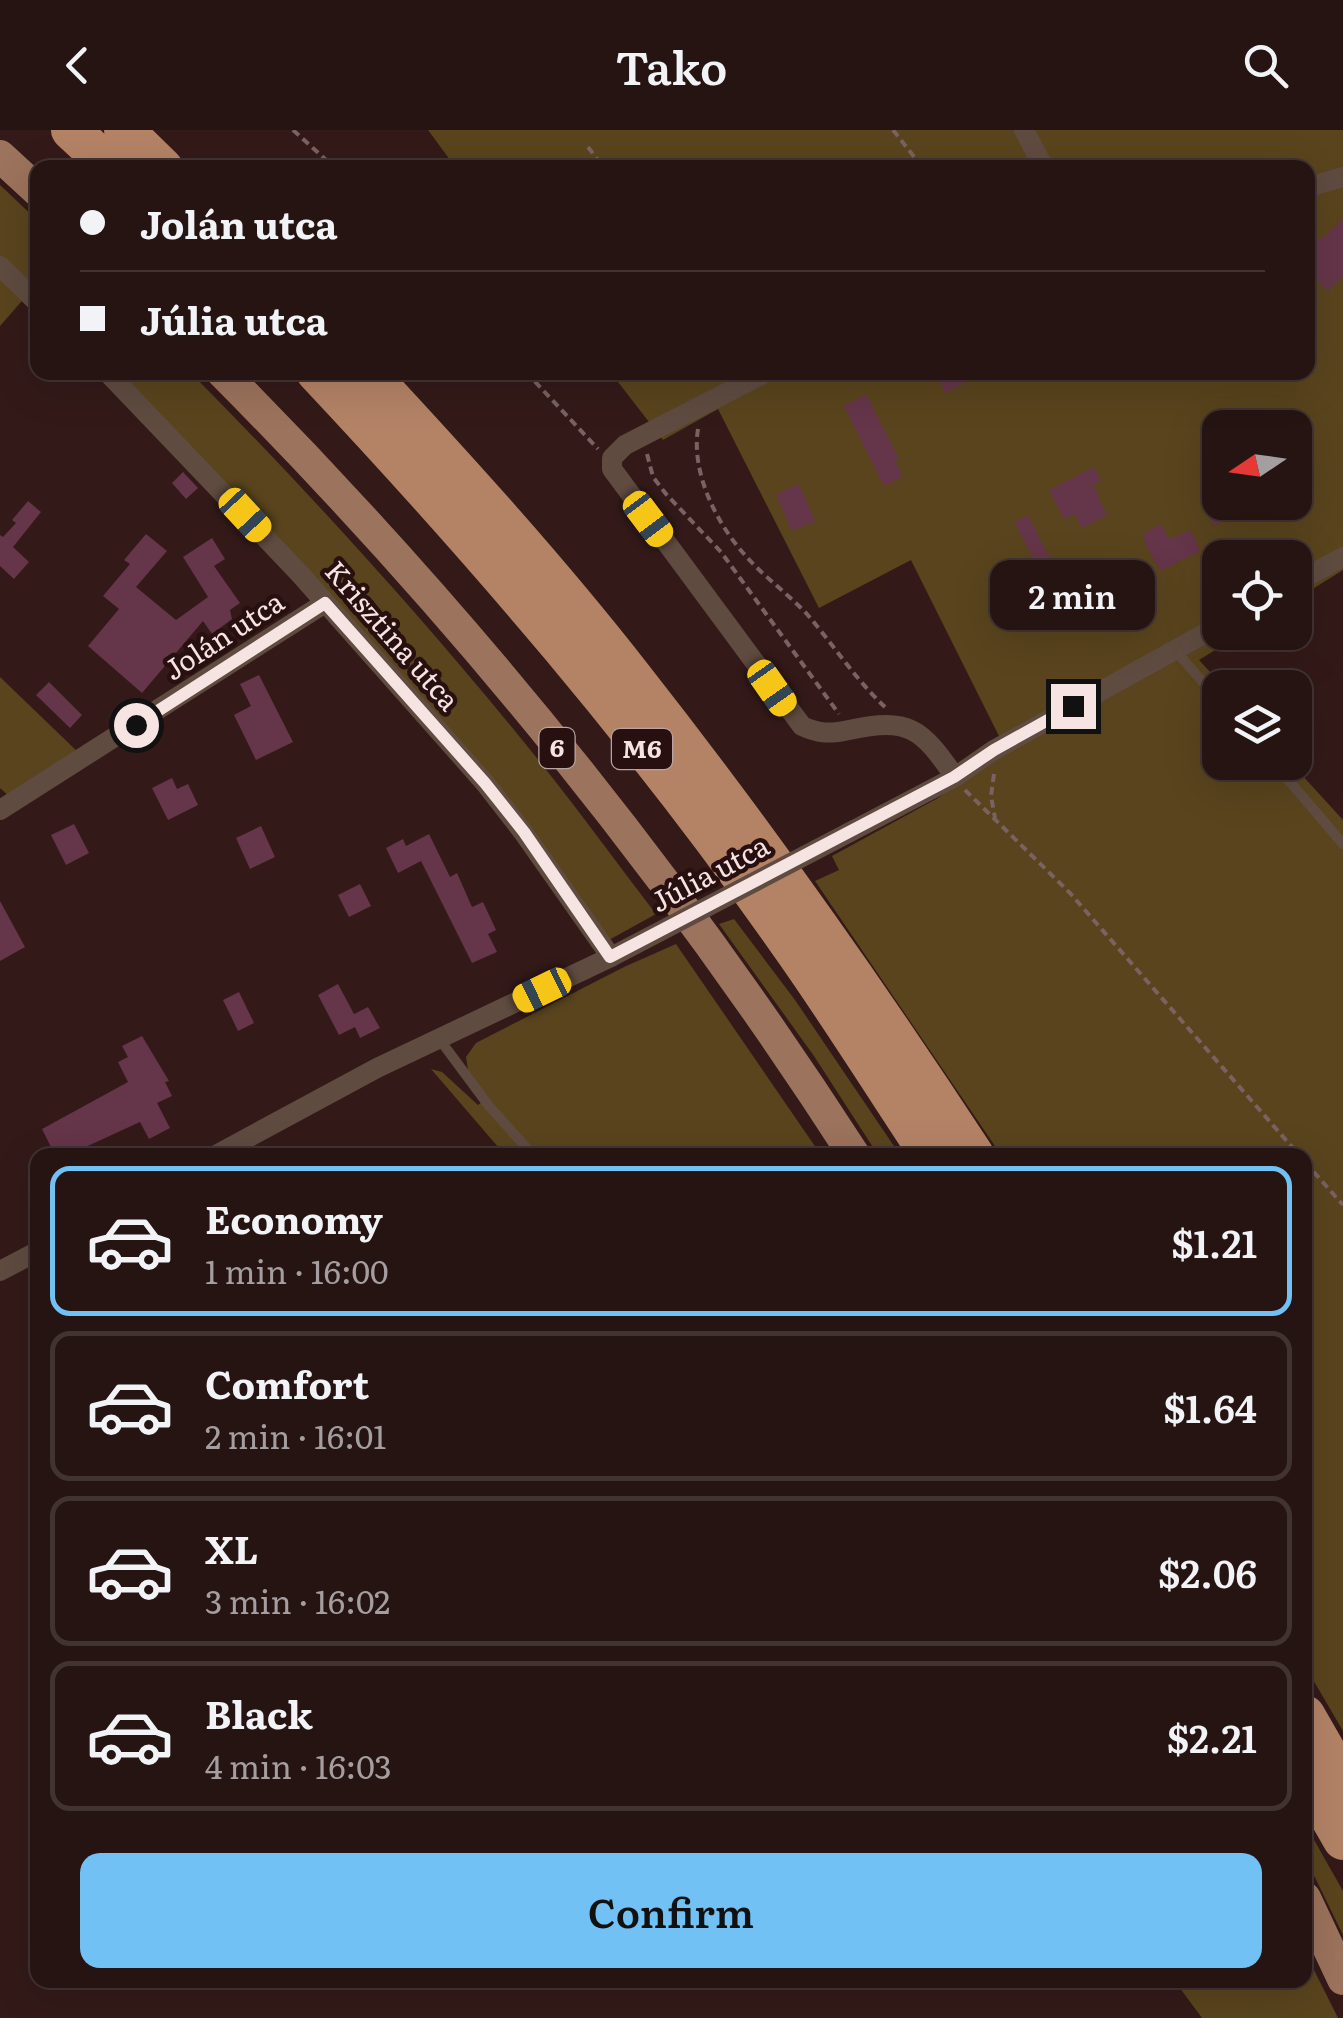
<!DOCTYPE html>
<meta charset="utf-8">
<style>
:root{--surface:#261413;--page:#2e1d1c;--text:#f1f3f6;--muted:#a49ea0;--line:#423333;--accent:#72c1f5}
body{margin:0;font-family:Literata,serif;background:var(--page);color:var(--text);height:100vh;display:flex;flex-direction:column;font-size:38px;white-space:nowrap}
*{box-sizing:border-box;margin:0}
p{font-size:32px;color:var(--muted)}
.icon{flex:none;width:55px;height:55px;fill:none;stroke:currentColor;stroke-width:2;stroke-linecap:round;stroke-linejoin:round}
.map{position:relative;flex:1;overflow:hidden}
.drawer{position:absolute;left:30px;top:1018px;width:1282px;height:840px;display:flex;flex-direction:column;background:var(--surface);border-radius:20px;box-shadow:0 10px 40px #0002,0 0 0 2px var(--line)}
.drawer>*{flex:none}
.top-card{position:absolute;left:30px;top:30px;width:1285px;height:220px;border-radius:20px;box-shadow:0 10px 40px #0002,0 0 0 2px var(--line);display:grid;align-content:center;height:220px;padding:0 50px;background:var(--surface)}
.needle{width:65px;rotate:257deg}
.controls{position:absolute;left:1202px;top:280px;display:grid;gap:20px}
.controls a{display:grid;place-items:center;width:110px;height:110px;border-radius:20px;background:var(--surface);box-shadow:0 10px 40px #0002,0 0 0 2px var(--line);font-size:50px}
.end{position:absolute;width:45px;height:45px;margin:-22px;border:12px solid #f6e4e3;background:#111;box-shadow:0 0 0 5px #111}
.from{border-radius:50%}
.bubble{position:absolute;height:70px;border-radius:20px;background:var(--surface);box-shadow:0 10px 40px #0002,0 0 0 2px var(--line);font-size:32px;font-weight:600;line-height:70px;text-align:center}
.car{position:absolute;width:30px;height:60px;margin:-30px -15px;border-radius:12px;box-shadow:0 0 8px 2px #0007;background:linear-gradient(#f5c518 24%,#345 0 40%,#f5c518 0 76%,#345 0 86%,#f5c518 0)}
.top-card b{display:flex;align-items:center;gap:35px;height:95px;font-size:38px}
.top-card b+b{border-top:2px solid var(--line)}
.top-card i{width:25px;height:25px;background:var(--text)}
ul{padding:18px 0 0;list-style:none}
li{display:flex;align-items:center;gap:30px;height:150px;margin:0 20px 15px;padding:0 30px;border:5px solid var(--line);border-radius:20px}
li div{flex:1}
li b{display:block;font-size:38px}
li em{font-style:normal;font-weight:600}
li.selected{border-color:var(--accent)}
li>.icon{width:90px;height:90px;stroke-width:1.5}
.button{display:flex;gap:20px;margin-top:auto;padding:20px 50px}
.button a{flex:1;height:115px;border-radius:20px;background:var(--accent);color:#111;font-size:40px;font-weight:600;line-height:115px;text-align:center}
header{display:flex;justify-content:space-between;align-items:center;height:130px;padding:0 50px;background:var(--surface);font-size:45px;font-weight:600}
.map>svg:first-child{display:block}
.green{fill:#59441d;fill-rule:evenodd}
.building{fill:#653549}
.lines{fill:none;stroke-linecap:round;stroke-linejoin:round}
.path{stroke:#796261;stroke-width:4;stroke-dasharray:8 5;stroke-linecap:butt}
.service{stroke:#5f4b40;stroke-width:10}
.minor{stroke:#5f4b40;stroke-width:20}
.primary{stroke:#9c735c;stroke-width:32}
.motorway{stroke:#b48366;stroke-width:40}
.minor-bridge{stroke:#5f4b40;stroke-width:20}
.route{stroke:#f6e4e3;stroke-width:12}
.labels{text-anchor:middle;stroke-width:9;stroke-linejoin:round;paint-order:stroke}
.shield{fill:#291010;stroke:#b8a4a4;stroke-width:2.5}
.shield-label{font-size:25px;font-weight:bold;fill:#f6e4e3}
.street-label{font-size:28px;fill:#f6e4e3;stroke:#291010}
</style>
<header><svg class="icon" aria-label="back" viewBox="0 0 24 24"><path d="M15 5l-7 7 7 7"/></svg>Tako<svg class="icon" aria-label="search" viewBox="0 0 24 24"><circle cx="10" cy="10" r="6"/><path d="M15 15l6 6"/></svg></header>
<div class="map">
<svg width="1343" height="1888" viewBox="0 0 1343 1888">
<rect width="100%" height="100%" fill="#331a19"/>
<path class="green" d="M 428,0 L 1343,0 L 1343,440 L 1295,470 L 1295,428 L 1220,428 L 1220,502 L 1243,503 L 1199,530 L 1224,557 L 1220,558 L 1220,632 L 1291,633 L 1343,690 L 1343,1601 L 1305,1536 L 1305,1025 L 1001,1025 L 815,751 L 839,740 L 832,726 L 938,668 L 1005,618 L 911,430 L 819,478 L 718,279 L 663,310 L 611,243 L 1308,242 L 1308,38 L 456,38 ZM 1220,298 L 1295,298 L 1295,372 L 1220,372 Z
M 0,55 L 38,91 L 37,173 L 28,164 L 0,196 Z
M 107,243 L 191,243 C 311,364 428,493 536,627 C 577,678 616,732 656,784 L 607,811 L 523,702 Z
M 0,547 L 81,625 L 10,667 L 0,658 Z
M 734,789 L 795,870 L 900,1025 L 878,1025 L 814,926 L 719,794 Z
M 676,814 L 821,1025 L 505,1025 L 431,939 L 442,942 L 478,975 L 487,968 L 468,940 L 466,927 L 476,913 L 624,837 Z
M 1305,1694 L 1343,1761 L 1343,1805 L 1305,1727 Z
M 1305,1822 L 1338,1888 L 1202,1888 L 1174,1850 L 1305,1850 Z"/>
<path class="building" d="M 1343,89 L 1343,147 L 1327,161 L 1310,141 L 1315,137 L 1308,128 L 1308,114 L 1316,106 L 1320,110 Z
M 935,242 L 985,242 L 945,263 Z
M 866,264 L 899,329 L 895,331 L 903,346 L 884,356 L 844,276 Z
M 1094,337 L 1101,351 L 1093,355 L 1107,385 L 1082,398 L 1075,384 L 1064,389 L 1049,360 Z
M 183,342 L 198,358 L 186,369 L 172,353 Z
M 799,354 L 815,391 L 792,401 L 776,364 Z
M 1220,367 L 1220,372 L 1231,388 L 1214,396 L 1202,374 Z
M 28,371 L 41,382 L 13,417 L 29,432 L 14,449 L 0,436 L 0,405 L 3,407 L 16,393 L 12,390 Z
M 1028,385 L 1052,432 L 1039,439 L 1014,392 Z
M 1160,394 L 1170,409 L 1191,400 L 1200,421 L 1160,441 L 1143,409 L 1146,407 L 1144,403 Z
M 146,404 L 167,421 L 136,457 L 176,490 L 208,467 L 183,427 L 212,408 L 225,429 L 214,436 L 240,473 L 230,480 L 232,489 L 212,504 L 203,491 L 142,563 L 88,516 L 119,479 L 103,466 L 130,434 L 124,430 Z
M 259,545 L 293,612 L 256,630 L 234,585 L 251,576 L 240,554 Z
M 49,552 L 82,585 L 70,598 L 36,565 Z
M 172,648 L 177,659 L 188,654 L 198,675 L 168,690 L 152,658 Z
M 74,694 L 89,723 L 66,735 L 51,705 Z
M 261,696 L 275,727 L 250,739 L 236,708 Z
M 429,704 L 450,747 L 457,743 L 472,777 L 483,772 L 496,800 L 488,804 L 497,822 L 472,833 L 421,731 L 398,743 L 386,718 L 403,709 L 406,716 Z
M 360,754 L 371,776 L 349,787 L 338,765 Z
M 0,771 L 25,817 L 0,831 Z
M 338,854 L 354,884 L 368,877 L 380,898 L 360,908 L 355,897 L 339,905 L 318,865 Z
M 239,862 L 254,893 L 238,901 L 223,870 Z
M 142,906 L 169,951 L 165,952 L 172,966 L 157,973 L 170,998 L 149,1009 L 140,992 L 68,1025 L 55,1025 L 42,999 L 128,952 L 118,932 L 128,927 L 122,916 Z"/>
<g class="lines">
<path class="path" d="M 293,0 L 335,38
M 893,0 L 923,38
M 588,17 L 604,38
M 526,242 L 598,319
M 698,299 C 691,342 716,393 745,425 C 763,446 787,463 806,483 C 833,514 855,549 885,577
M 647,324 L 653,347 L 666,364 L 721,422 L 839,584
M 994,644 L 991,666 L 995,688
M 965,660 L 1070,763 L 1299,1025
M 1305,1032 L 1343,1075"/>
<path class="service" d="M 1175,520 L 1220,572
M 1273,632 L 1343,714
M 440,910 L 489,976 L 533,1025"/>
<path class="minor" d="M 1024,0 L 1044,38
M 1308,57 L 1343,47
M 0,136 L 38,173
M 107,242 L 300,444 L 485,653 L 523,702 L 611,827 L 377,938 L 216,1025
M 767,242 L 625,315 L 612,328 L 612,339 L 802,596 C 819,604 831,604 849,600 C 909,587 921,598 955,647
M 1295,453 L 1343,427
M 0,680 L 325,473
M 850,702 L 955,647 L 994,620 L 1220,495
M 0,1141 L 38,1121"/>
<path class="primary" d="M 0,26 L 38,61
M 222,242 C 458,479 673,744 854,1025
M 1305,1768 L 1343,1849"/>
<path class="motorway" d="M 71,0 L 112,38
M 124,0 L 163,38
M 316,242 C 484,421 646,609 787,810 C 837,880 882,953 930,1025
M 367,242 C 458,340 549,440 631,545 C 753,700 866,860 974,1025
M 1305,1585 L 1343,1651
M 1305,1644 L 1343,1710"/>
<path class="minor-bridge" d="M 611,827 L 850,702"/>
</g>
<g class="lines">
<path class="route" d="M 136,595 L 325,473 L 485,653 L 524,702 L 610,827 L 954,647 L 994,620 L 1073,576"/>
</g>
<g class="labels">
<g class="shield">
<rect x="539.5" y="598" width="35" height="40" rx="8"/>
<rect x="612" y="599" width="60" height="40" rx="8"/>
</g>
<g class="shield-label">
<text x="557" y="627">6</text>
<text x="642" y="628">M6</text>
</g>
<g class="street-label">
<text transform="translate(224 506) rotate(-33)" y="10">Jolán utca</text>
<text transform="translate(392 506) rotate(49)" y="10">Krisztina utca</text>
<text transform="translate(710 744) rotate(-28)" y="10">Júlia utca</text>
</g>
</g>
</svg>
<div class="controls">
<a><svg class="needle" viewBox="-14 -14 28 28"><path d="M0-13l5 13h-10z" fill="#e53935"/><path d="M0 13l5-13h-10z" fill="#a49ea0"/></svg></a>
<a><svg class="icon" aria-label="locate" viewBox="0 0 24 24"><circle cx="12" cy="12" r="6"/><path d="M12 2v4M12 18v4M2 12h4M18 12h4"/></svg></a>
<a><svg class="icon" aria-label="layers" viewBox="0 0 24 24"><path d="M12 4l9 5-9 5-9-5zM3 14l9 5 9-5"/></svg></a>
</div>
<i class="end from" style="left:136px;top:595px"></i>
<i class="end" style="left:1073px;top:576px"></i>
<div class="bubble" style="left:990px;top:430px;width:165px">2 min</div>
<i class="car" style="left:245px;top:385px;rotate:137deg"></i>
<i class="car" style="left:648px;top:389px;rotate:143deg"></i>
<i class="car" style="left:772px;top:558px;rotate:145deg"></i>
<i class="car" style="left:542px;top:860px;rotate:244deg"></i>
<div class="top-card">
<b><i class="from"></i>Jolán utca</b>
<b><i></i>Júlia utca</b>
</div>
<section class="drawer">
<ul>
<li class="selected"><svg class="icon" aria-label="car" viewBox="0 0 24 24"><path d="M5 17H2v-5l4-1 3-4h7l3 4 3 1v5h-3M9 17h6M6 11h13"/><circle cx="7" cy="17" r="2"/><circle cx="17" cy="17" r="2"/></svg><div><b>Economy</b><p>1 min · 16:00</p></div><em>$1.21</em></li>
<li><svg class="icon" aria-label="car" viewBox="0 0 24 24"><path d="M5 17H2v-5l4-1 3-4h7l3 4 3 1v5h-3M9 17h6M6 11h13"/><circle cx="7" cy="17" r="2"/><circle cx="17" cy="17" r="2"/></svg><div><b>Comfort</b><p>2 min · 16:01</p></div><em>$1.64</em></li>
<li><svg class="icon" aria-label="car" viewBox="0 0 24 24"><path d="M5 17H2v-5l4-1 3-4h7l3 4 3 1v5h-3M9 17h6M6 11h13"/><circle cx="7" cy="17" r="2"/><circle cx="17" cy="17" r="2"/></svg><div><b>XL</b><p>3 min · 16:02</p></div><em>$2.06</em></li>
<li><svg class="icon" aria-label="car" viewBox="0 0 24 24"><path d="M5 17H2v-5l4-1 3-4h7l3 4 3 1v5h-3M9 17h6M6 11h13"/><circle cx="7" cy="17" r="2"/><circle cx="17" cy="17" r="2"/></svg><div><b>Black</b><p>4 min · 16:03</p></div><em>$2.21</em></li>
</ul>
<div class="button"><a>Confirm</a></div>
</section>
</div>
